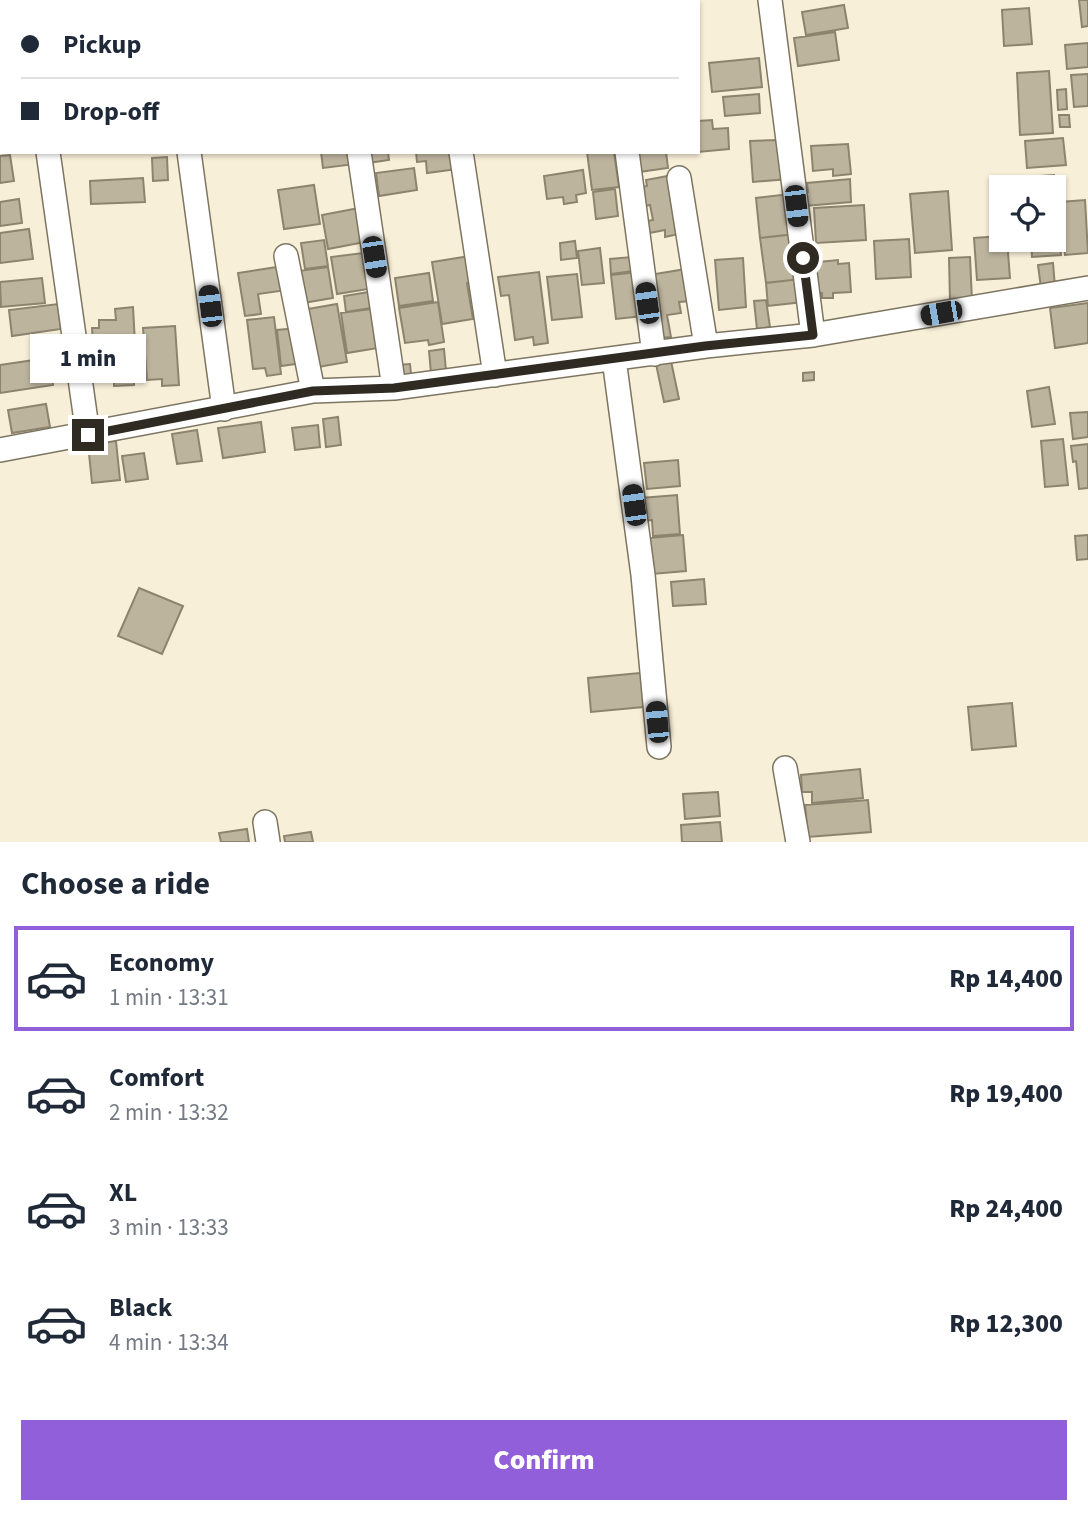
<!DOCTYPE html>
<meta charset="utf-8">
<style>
:root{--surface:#fff;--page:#f6f6f7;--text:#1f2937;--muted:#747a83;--line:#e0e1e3;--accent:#905fd9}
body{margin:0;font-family:"Source Sans 3",sans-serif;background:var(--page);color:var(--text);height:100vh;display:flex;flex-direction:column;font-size:26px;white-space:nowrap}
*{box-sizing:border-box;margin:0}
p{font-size:23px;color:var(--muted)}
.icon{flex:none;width:38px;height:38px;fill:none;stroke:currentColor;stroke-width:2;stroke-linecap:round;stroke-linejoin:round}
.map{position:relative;height:842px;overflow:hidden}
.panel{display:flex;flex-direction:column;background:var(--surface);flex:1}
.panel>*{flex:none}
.top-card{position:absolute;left:0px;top:0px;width:700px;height:154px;box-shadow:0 2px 5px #0004;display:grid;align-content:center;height:154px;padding:0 21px;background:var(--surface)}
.controls{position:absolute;left:989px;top:175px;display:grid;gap:14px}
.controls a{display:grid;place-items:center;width:77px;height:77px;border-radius:0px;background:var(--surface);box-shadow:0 2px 5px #0004;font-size:35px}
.end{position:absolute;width:32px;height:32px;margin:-16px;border:9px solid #2f2b23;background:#fff;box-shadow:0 0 0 4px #fff}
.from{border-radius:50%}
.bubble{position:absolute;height:49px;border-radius:0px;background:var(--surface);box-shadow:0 2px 5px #0004;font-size:23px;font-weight:800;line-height:49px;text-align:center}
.car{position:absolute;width:21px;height:42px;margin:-21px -10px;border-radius:9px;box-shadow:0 0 5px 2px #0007;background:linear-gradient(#222 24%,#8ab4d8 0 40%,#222 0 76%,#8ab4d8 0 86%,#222 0)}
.top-card b{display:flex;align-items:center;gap:24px;height:66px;font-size:26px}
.top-card b+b{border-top:2px solid var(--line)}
.top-card i{width:18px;height:18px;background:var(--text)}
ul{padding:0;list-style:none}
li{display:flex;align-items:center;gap:21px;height:105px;margin:0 14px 10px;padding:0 7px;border:4px solid transparent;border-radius:0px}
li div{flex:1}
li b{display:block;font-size:26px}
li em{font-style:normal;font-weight:800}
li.active{border-color:var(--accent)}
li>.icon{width:63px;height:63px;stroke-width:1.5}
h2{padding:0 21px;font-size:32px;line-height:84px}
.action{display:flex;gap:14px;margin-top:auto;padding:14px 21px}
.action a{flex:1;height:80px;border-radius:0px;background:var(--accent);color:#fff;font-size:28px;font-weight:800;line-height:80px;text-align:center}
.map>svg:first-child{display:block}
.building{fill:#bdb49e;stroke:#8c846f;stroke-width:2}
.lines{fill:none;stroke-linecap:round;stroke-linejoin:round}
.minor-casing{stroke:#7d7561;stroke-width:26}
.minor{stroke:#fff;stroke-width:23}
.route{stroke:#2f2b23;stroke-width:9}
</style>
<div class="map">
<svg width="1088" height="842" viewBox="0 0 1088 842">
<rect width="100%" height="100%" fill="#f8efd9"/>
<path class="building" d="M 1079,0 L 1088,0 L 1088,26 L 1082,27 Z
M 844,5 L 848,28 L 806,35 L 802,12 Z
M 1029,8 L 1032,44 L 1004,46 L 1002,10 Z
M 835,32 L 839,60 L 798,66 L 794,38 Z
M 1088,43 L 1088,67 L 1067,69 L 1065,45 Z
M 759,58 L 762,87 L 712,92 L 709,63 Z
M 1049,71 L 1053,133 L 1020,135 L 1017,73 Z
M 1088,74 L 1088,106 L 1074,107 L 1071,75 Z
M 1066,89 L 1067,109 L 1058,110 L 1057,90 Z
M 759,94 L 760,113 L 725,116 L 723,97 Z
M 1059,115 L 1069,115 L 1070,127 L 1060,127 Z
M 712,120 L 713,129 L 728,128 L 729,149 L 698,152 L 698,121 Z
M 1063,138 L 1066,165 L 1027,168 L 1025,141 Z
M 778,140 L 788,179 L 753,182 L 750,141 Z
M 848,144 L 851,174 L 833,176 L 833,169 L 813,171 L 811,146 Z
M 321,152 L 354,152 L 356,164 L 323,168 Z
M 366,152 L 388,152 L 389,160 L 368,163 Z
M 416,152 L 456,152 L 458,169 L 427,173 L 426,161 L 417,162 Z
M 587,152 L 614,152 L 619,187 L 592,190 Z
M 630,152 L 666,152 L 668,168 L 632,173 Z
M 10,155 L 14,181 L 0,183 L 0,156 Z
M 167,157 L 168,180 L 153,181 L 152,158 Z
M 414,168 L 417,190 L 379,196 L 376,173 Z
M 583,170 L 586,193 L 576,195 L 577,202 L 564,204 L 563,197 L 547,199 L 544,176 Z
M 673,175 L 683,233 L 665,237 L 665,230 L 644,234 L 641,222 L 653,220 L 650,205 L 638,207 L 635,189 L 647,186 L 646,180 Z
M 1054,175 L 1061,255 L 1032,257 L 1031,240 L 1054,240 L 1054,187 L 1026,187 L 1025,177 Z
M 143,178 L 145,202 L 91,204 L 90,181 Z
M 850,179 L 851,202 L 805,206 L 804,193 L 808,192 L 807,183 Z
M 314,185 L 320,224 L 284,229 L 278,190 Z
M 615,189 L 618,216 L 596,219 L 593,192 Z
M 948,191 L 952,250 L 915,253 L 910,194 Z
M 790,194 L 795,234 L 760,238 L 756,198 Z
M 19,199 L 22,223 L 0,226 L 0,202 Z
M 1085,200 L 1088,253 L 1065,255 L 1060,202 Z
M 864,205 L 866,240 L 816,243 L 814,208 Z
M 359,208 L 365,242 L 328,249 L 322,215 Z
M 29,229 L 33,259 L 0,263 L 0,233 Z
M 795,234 L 800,279 L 766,283 L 760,238 Z
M 1001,236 L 1001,240 L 1007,240 L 1010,278 L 977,280 L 974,238 Z
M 909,239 L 911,277 L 876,279 L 874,241 Z
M 324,240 L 328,266 L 305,269 L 301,243 Z
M 575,241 L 577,258 L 561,260 L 560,243 Z
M 600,248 L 604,283 L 582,285 L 578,251 Z
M 363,253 L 368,289 L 337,294 L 331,257 Z
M 470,256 L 474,282 L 467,283 L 473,319 L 442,324 L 432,262 Z
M 632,257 L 633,271 L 611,274 L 610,259 Z
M 970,257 L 972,301 L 950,302 L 949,258 Z
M 743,258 L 746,307 L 719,310 L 715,260 Z
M 838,260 L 838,264 L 849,263 L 851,292 L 833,293 L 833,298 L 822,298 L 822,293 L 810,294 L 808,263 Z
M 1053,263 L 1055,287 L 1041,288 L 1038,265 Z
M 284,266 L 287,290 L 258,294 L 261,314 L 245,316 L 238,273 Z
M 328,267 L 333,298 L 303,303 L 298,271 Z
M 686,269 L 691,301 L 679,302 L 681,313 L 667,315 L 671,337 L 659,338 L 649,275 Z
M 539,272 L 548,343 L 534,345 L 533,337 L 515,340 L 509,295 L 501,296 L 498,277 Z
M 638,272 L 643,316 L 616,319 L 611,275 Z
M 429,273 L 433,301 L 399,306 L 395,278 Z
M 577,274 L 582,317 L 552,320 L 547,277 Z
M 42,278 L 45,303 L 1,307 L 0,282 Z
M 800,279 L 803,302 L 768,306 L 766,283 Z
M 369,292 L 371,308 L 346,312 L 344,296 Z
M 766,300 L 770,327 L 757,329 L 754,301 Z
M 438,302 L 444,342 L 429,345 L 428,340 L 405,343 L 399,308 Z
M 1088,303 L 1088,343 L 1055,348 L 1050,308 Z
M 58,304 L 61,329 L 12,336 L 9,310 Z
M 337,304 L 347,362 L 312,368 L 302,310 Z
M 133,307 L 135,343 L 93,345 L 92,328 L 99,328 L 99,320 L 116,320 L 115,309 Z
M 378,308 L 384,347 L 347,353 L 341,313 Z
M 274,317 L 281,374 L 267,376 L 265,368 L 253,369 L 247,320 Z
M 175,326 L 179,385 L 162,386 L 162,379 L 147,380 L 143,328 Z
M 298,328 L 303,363 L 281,366 L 277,330 Z
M 444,349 L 446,371 L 431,373 L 429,351 Z
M 134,351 L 134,385 L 114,386 L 114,365 L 103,365 L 103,352 Z
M 48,358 L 53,385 L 0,393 L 0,365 Z
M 671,361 L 679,399 L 664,402 L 656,364 Z
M 410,364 L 411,374 L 398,376 L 397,365 Z
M 814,372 L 814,380 L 803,381 L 803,373 Z
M 1049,387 L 1055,424 L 1032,427 L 1027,391 Z
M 46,404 L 50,427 L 12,433 L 8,410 Z
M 1088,412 L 1088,437 L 1073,439 L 1070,413 Z
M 338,417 L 341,445 L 326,447 L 323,419 Z
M 261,422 L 265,452 L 223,458 L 218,428 Z
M 318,425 L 320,447 L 295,450 L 292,428 Z
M 197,430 L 202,461 L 177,464 L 172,434 Z
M 1063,439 L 1068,485 L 1045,487 L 1041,441 Z
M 116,441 L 120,480 L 92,483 L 88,444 Z
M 1088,444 L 1088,488 L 1079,489 L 1076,461 L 1073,462 L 1071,446 Z
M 144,453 L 148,479 L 126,482 L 122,456 Z
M 678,460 L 680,486 L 647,489 L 644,463 Z
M 677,495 L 680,534 L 653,536 L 652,520 L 643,521 L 641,498 Z
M 683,535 L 686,571 L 652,574 L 649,538 Z
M 1088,535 L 1088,559 L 1077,560 L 1075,536 Z
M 704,579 L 706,604 L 673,606 L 671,582 Z
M 139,588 L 183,606 L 162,654 L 118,636 Z
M 650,672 L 654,706 L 591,712 L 588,678 Z
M 1012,703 L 1016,746 L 972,750 L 968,707 Z
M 860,769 L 863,798 L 812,803 L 812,792 L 802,792 L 801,775 Z
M 718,792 L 720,816 L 685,819 L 683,794 Z
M 868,800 L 871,832 L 808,837 L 805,805 Z
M 720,822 L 722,842 L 682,842 L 681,825 Z
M 247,829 L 249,842 L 221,842 L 219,833 Z
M 311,832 L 313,842 L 285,842 L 284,836 Z"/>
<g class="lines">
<g class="minor-casing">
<path id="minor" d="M 26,0 L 26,2
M 336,0 L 336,2
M 770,0 L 813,335
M 169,1 L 169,2
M 48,152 L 88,435
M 189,152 L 224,409
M 359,152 L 394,388
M 461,152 L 495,375
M 627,152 L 654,354
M 679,178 L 706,346
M 286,256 L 313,391
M 614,359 L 643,575 L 659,747
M 0,450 L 313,391 L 394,388 L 706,346 L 813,335 L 1088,288
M 785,768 L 798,842
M 265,822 L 268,842"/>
</g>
<use href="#minor" class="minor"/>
</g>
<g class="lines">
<path class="route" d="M 88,435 L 313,391 L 394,388 L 705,346 L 813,335 L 803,258"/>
</g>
</svg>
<div class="controls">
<a><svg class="icon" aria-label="locate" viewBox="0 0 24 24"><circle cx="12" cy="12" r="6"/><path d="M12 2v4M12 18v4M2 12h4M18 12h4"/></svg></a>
</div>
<i class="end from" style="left:803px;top:258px"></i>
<i class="end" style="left:88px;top:435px"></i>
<div class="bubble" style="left:30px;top:334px;width:116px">1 min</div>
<i class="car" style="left:796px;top:206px;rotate:173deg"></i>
<i class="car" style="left:374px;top:257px;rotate:171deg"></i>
<i class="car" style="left:647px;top:303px;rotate:352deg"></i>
<i class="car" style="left:210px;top:306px;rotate:353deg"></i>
<i class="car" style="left:941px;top:313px;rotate:260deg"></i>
<i class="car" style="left:634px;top:505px;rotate:352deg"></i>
<i class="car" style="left:657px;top:722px;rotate:355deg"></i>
<div class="top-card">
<b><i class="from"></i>Pickup</b>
<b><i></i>Drop-off</b>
</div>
</div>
<section class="panel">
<h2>Choose a ride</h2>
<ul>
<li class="active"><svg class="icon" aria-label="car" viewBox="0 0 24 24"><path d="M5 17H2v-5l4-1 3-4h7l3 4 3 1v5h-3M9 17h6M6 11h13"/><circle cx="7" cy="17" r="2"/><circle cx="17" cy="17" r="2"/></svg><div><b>Economy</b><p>1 min · 13:31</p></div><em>Rp 14,400</em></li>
<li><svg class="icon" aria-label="car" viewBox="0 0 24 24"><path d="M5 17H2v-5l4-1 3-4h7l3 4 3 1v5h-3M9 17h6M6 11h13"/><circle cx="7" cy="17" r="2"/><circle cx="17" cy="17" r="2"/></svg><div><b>Comfort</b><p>2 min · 13:32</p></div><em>Rp 19,400</em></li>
<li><svg class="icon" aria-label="car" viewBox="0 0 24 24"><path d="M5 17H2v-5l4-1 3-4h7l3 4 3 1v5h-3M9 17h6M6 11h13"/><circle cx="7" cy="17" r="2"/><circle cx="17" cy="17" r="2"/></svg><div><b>XL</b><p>3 min · 13:33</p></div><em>Rp 24,400</em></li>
<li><svg class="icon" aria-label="car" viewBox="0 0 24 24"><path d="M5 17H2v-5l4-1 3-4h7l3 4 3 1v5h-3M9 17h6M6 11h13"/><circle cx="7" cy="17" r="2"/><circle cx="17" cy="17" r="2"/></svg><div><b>Black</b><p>4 min · 13:34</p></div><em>Rp 12,300</em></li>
</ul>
<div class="action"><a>Confirm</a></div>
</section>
